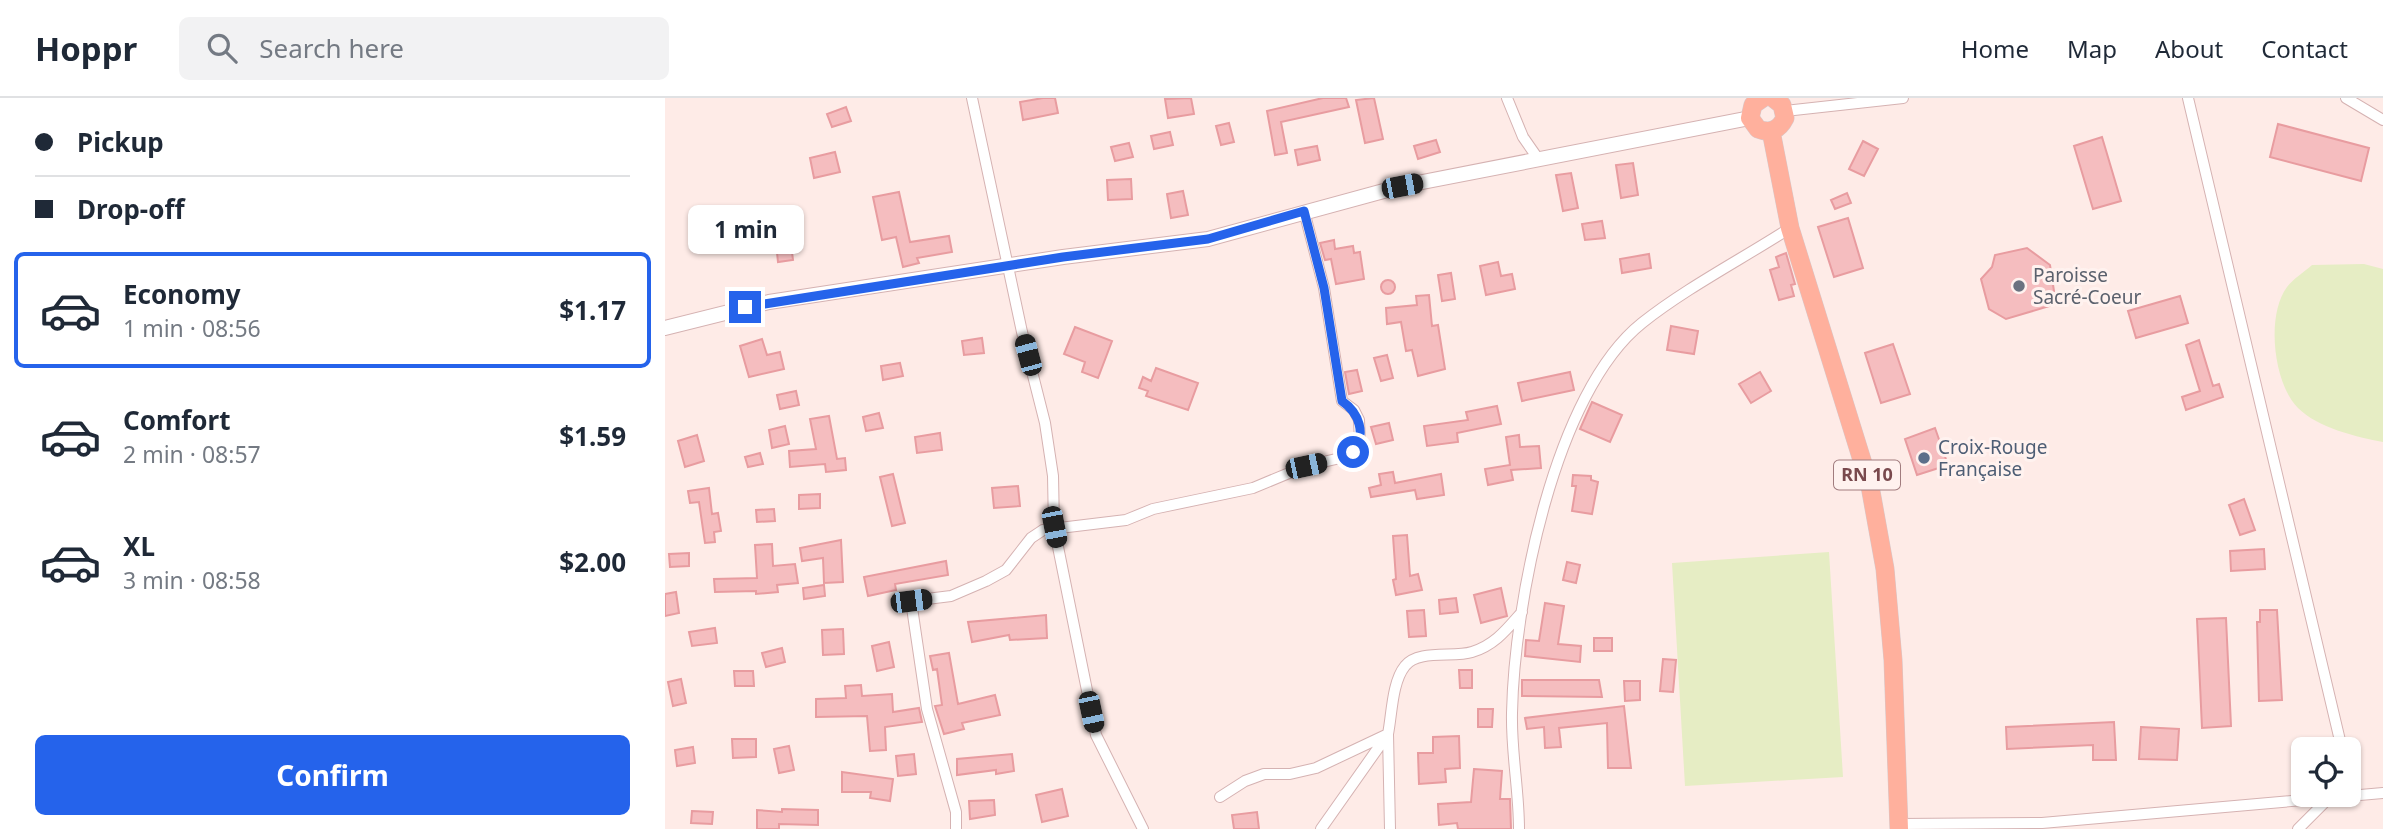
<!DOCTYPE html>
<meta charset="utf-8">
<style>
:root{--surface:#fff;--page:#f2f2f3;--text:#1f2937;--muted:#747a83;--line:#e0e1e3;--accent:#2563eb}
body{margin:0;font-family:"Noto Sans",sans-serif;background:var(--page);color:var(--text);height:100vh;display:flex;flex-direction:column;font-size:26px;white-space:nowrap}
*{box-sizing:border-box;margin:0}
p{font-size:23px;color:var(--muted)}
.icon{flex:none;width:38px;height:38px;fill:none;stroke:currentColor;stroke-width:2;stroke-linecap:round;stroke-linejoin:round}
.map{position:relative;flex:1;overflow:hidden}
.sheet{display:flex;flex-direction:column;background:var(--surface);width:665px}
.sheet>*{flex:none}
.hud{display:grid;align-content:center;height:154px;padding:0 35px;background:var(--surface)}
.controls{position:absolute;left:1626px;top:639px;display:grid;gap:14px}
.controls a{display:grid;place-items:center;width:70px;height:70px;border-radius:10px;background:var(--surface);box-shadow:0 2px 5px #0004;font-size:35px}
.end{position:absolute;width:32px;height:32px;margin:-16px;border:9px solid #2563eb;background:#fff;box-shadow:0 0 0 4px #fff}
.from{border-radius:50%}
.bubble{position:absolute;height:49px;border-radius:10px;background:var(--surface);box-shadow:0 2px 5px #0004;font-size:23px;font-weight:700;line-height:49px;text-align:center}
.car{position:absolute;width:21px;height:42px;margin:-21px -10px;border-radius:9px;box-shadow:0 0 5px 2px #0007;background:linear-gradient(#222 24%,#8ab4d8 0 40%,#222 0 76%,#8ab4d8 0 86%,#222 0)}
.hud b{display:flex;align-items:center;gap:24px;height:66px;font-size:26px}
.hud b+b{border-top:2px solid var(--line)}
.hud i{width:18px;height:18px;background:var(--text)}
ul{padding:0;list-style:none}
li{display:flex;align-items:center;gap:21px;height:116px;margin:0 14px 10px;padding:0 21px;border:4px solid transparent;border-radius:10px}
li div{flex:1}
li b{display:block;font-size:26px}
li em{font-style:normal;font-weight:700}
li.current{border-color:var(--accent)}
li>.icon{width:63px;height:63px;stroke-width:1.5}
.primary-button{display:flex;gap:14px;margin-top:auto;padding:14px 35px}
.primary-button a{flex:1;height:80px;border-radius:10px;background:var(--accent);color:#fff;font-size:28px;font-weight:700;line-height:80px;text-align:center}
header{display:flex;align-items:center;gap:42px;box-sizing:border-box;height:98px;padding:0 35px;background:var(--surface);border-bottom:2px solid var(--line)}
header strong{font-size:33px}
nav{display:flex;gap:38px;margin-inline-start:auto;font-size:24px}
.search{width:490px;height:63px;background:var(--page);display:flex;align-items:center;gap:18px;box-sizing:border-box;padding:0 24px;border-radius:10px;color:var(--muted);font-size:26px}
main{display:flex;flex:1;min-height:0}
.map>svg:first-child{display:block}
.green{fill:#e6edc4}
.building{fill:#f5bdbf;stroke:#e89ca0;stroke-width:2}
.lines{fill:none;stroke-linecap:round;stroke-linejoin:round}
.minor-casing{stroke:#d5b2b2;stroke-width:12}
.tertiary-casing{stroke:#d5b2b2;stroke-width:16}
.primary-casing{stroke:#d7c8ca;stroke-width:19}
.minor{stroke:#fff;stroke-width:10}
.tertiary{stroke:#fff;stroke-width:14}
.primary{stroke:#ffb09d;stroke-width:18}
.route{stroke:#2563eb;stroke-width:9}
.worship-dot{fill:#6b7280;stroke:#fff2ef;stroke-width:2.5}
.service-dot{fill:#5c6f8a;stroke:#fff2ef;stroke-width:2.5}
.labels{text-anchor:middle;stroke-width:6;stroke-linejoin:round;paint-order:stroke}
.shield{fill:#fff2ef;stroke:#a17c7e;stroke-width:2}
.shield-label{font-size:18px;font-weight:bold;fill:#79494d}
.worship-label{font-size:19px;fill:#5b616d;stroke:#fff2ef;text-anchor:start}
.service-label{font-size:19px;fill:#4e5e75;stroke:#fff2ef;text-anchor:start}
</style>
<header>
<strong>Hoppr</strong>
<div class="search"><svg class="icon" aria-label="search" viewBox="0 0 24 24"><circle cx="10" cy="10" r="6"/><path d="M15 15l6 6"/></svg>Search here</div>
<nav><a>Home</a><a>Map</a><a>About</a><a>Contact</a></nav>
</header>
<main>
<section class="sheet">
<div class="hud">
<b><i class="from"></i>Pickup</b>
<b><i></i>Drop-off</b>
</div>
<ul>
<li class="current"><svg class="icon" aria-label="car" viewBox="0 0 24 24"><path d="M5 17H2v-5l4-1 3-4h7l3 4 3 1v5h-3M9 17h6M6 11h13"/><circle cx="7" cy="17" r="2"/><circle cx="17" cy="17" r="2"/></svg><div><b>Economy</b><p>1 min · 08:56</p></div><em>$1.17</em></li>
<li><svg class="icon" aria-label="car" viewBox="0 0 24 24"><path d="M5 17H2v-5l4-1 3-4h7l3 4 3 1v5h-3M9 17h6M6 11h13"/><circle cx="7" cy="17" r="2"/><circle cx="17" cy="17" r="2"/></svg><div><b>Comfort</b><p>2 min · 08:57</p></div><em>$1.59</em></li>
<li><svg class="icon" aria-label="car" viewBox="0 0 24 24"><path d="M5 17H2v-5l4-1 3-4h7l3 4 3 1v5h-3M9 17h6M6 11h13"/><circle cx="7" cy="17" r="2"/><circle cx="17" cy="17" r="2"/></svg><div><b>XL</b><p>3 min · 08:58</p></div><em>$2.00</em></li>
</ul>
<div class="primary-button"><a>Confirm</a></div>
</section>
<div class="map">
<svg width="1718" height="731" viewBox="0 0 1718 731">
<rect width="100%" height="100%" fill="#feebe7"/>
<path class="green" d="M 1699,166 L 1718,171 L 1718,344 C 1692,339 1653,330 1633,310 C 1608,285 1601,217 1622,189 C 1628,181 1639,174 1647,167 Z
M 1164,454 L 1178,679 L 1020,688 L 1007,465 Z"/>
<path class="building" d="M 378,0 L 390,0 L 393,15 L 358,22 L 355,4 Z
M 526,0 L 529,16 L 503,20 L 500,1 Z
M 658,0 L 681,0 L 684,9 L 616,24 L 622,55 L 610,57 L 602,13 Z
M 709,0 L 718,41 L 700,45 L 691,2 Z
M 181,9 L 186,23 L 167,29 L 162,16 Z
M 564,25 L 569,44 L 556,47 L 551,28 Z
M 1613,26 L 1704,50 L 1696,83 L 1605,59 Z
M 505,34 L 508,47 L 489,51 L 486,38 Z
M 1437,39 L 1456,103 L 1428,111 L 1409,48 Z
M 771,42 L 775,54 L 753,61 L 749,48 Z
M 1198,43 L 1213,51 L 1199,78 L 1184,71 Z
M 464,45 L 468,59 L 450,63 L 446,49 Z
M 652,48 L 655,62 L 633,67 L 630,52 Z
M 170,54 L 175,74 L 149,80 L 145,60 Z
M 968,65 L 973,97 L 956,100 L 951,67 Z
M 906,75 L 913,110 L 898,113 L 891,77 Z
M 466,81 L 467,101 L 443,102 L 442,82 Z
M 518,93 L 523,117 L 506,120 L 502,96 Z
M 234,94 L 245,144 L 284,138 L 287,154 L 252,160 L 254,165 L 238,169 L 231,139 L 217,142 L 208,99 Z
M 1182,95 L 1186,105 L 1170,111 L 1166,102 Z
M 122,115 L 128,162 L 113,164 L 108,117 Z
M 1183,120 L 1198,170 L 1169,179 L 1153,129 Z
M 937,123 L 940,140 L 920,142 L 917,126 Z
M 669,142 L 670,151 L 688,148 L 689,155 L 695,154 L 699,181 L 671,186 L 666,161 L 660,162 L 655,145 Z
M 1362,150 L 1385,167 L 1391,206 L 1341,221 L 1324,211 L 1316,181 L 1327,169 L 1330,157 Z
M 1121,155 L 1130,186 L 1126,187 L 1129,198 L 1114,202 L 1105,172 L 1114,169 L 1111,159 Z
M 984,156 L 986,170 L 957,175 L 955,161 Z
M 833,164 L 836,178 L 847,176 L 850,191 L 821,197 L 815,168 Z
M 786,175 L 790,201 L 777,203 L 773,177 Z
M716 189a7 7 0 1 1 14 0a7 7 0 1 1-14 0Z
M 764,197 L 767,228 L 773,227 L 780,271 L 753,278 L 747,252 L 741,253 L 736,224 L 722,226 L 721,210 L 752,207 L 751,198 Z
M 1515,198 L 1523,225 L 1471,240 L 1463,213 Z
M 1006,228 L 1033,233 L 1029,256 L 1002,252 Z
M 410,229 L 447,243 L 433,280 L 417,274 L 420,264 L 399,256 Z
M 317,240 L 319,255 L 299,257 L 297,243 Z
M 97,241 L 102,257 L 115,254 L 119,271 L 84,279 L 75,248 Z
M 1534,242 L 1548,288 L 1554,286 L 1558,299 L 1521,312 L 1517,299 L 1535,293 L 1521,247 Z
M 1228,246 L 1245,296 L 1216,305 L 1200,255 Z
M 722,257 L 728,280 L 716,283 L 709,260 Z
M 235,265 L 238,278 L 218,282 L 216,268 Z
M 491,270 L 533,285 L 523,312 L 481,298 L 483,293 L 474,290 L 478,279 L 486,283 Z
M 692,272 L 697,293 L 684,296 L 680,274 Z
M 905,274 L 909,292 L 857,303 L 853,285 Z
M 1095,274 L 1106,293 L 1086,305 L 1074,286 Z
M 131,293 L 134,307 L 115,311 L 112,297 Z
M 927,304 L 957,317 L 945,344 L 915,331 Z
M 832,308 L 836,326 L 792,335 L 793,344 L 762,348 L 759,328 L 803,322 L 801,314 Z
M 214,315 L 218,330 L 201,333 L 198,319 Z
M 164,318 L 172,361 L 180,360 L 181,372 L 161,374 L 160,366 L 125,369 L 124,353 L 151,351 L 145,321 Z
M 724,325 L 728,342 L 711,346 L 706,329 Z
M 120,328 L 124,346 L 107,350 L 104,332 Z
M 1270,330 L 1283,367 L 1252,377 L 1240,341 Z
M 275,335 L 277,352 L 252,355 L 250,339 Z
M 32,337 L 39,363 L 20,369 L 13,343 Z
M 854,337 L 855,349 L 874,348 L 876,370 L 846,372 L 848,382 L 823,387 L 820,371 L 845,367 L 841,339 Z
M 95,355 L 98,366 L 83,369 L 80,359 Z
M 728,374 L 730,385 L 776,376 L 779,397 L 752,401 L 750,392 L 706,399 L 704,390 L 716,387 L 714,376 Z
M 228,376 L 240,425 L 227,428 L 215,379 Z
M 908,377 L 926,378 L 926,382 L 933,384 L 927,416 L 907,413 L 911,388 L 907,388 Z
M 353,388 L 355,408 L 329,410 L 327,390 Z
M 44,390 L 47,416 L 53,415 L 56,433 L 49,434 L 50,444 L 40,445 L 34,404 L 25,405 L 23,393 Z
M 155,396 L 155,410 L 134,411 L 134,397 Z
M 1579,401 L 1590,432 L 1575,437 L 1564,407 Z
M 109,411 L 110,423 L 92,424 L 91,412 Z
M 742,437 L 745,478 L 753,476 L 757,492 L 731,497 L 728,482 L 731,481 L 728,438 Z
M 176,442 L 178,484 L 159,485 L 158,460 L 137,463 L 135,450 Z
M 107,446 L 108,468 L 130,466 L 133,485 L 112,487 L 113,494 L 91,496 L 91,493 L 50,494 L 49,481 L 92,480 L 90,447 Z
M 1599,451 L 1600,471 L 1566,473 L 1565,453 Z
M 24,455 L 24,468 L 5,469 L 4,456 Z
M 281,463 L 283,477 L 230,486 L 231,492 L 203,498 L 199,479 Z
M 902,464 L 915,467 L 911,485 L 898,482 Z
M 159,487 L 160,498 L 139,501 L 138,490 Z
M 836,490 L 842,518 L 816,525 L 809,497 Z
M 11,494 L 14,515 L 0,518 L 0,496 Z
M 791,500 L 793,514 L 775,516 L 774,502 Z
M 880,505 L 899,508 L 893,546 L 916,548 L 915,564 L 860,558 L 861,542 L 874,543 Z
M 759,512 L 761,538 L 744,539 L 742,513 Z
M 1595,512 L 1612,512 L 1617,602 L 1594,603 L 1592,524 L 1595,524 Z
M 381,517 L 382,540 L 345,542 L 344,537 L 307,544 L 303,524 Z
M 1561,520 L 1566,628 L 1537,630 L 1532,521 Z
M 50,530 L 52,545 L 27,548 L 24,534 Z
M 178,531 L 179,556 L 158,557 L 157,532 Z
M 929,540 L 947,540 L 947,553 L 929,553 Z
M 224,544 L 229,569 L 212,573 L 207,548 Z
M 117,550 L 120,564 L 101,569 L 97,555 Z
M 284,555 L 293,606 L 330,597 L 335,617 L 297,625 L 299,631 L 279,636 L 270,608 L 277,607 L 272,571 L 268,572 L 265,558 Z
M 998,561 L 1011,562 L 1008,594 L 995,593 Z
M 794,572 L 807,572 L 807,590 L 795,590 Z
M 69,573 L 88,573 L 89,588 L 70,588 Z
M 16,581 L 21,605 L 8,608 L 3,584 Z
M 857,582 L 934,582 L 937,599 L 857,598 Z
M 959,583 L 975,583 L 975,602 L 960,603 Z
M 196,587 L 197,598 L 227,596 L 228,614 L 254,610 L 257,624 L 220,629 L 221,652 L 205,653 L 202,618 L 151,619 L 151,601 L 181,600 L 180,588 Z
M 959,608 L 966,670 L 943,670 L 942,625 L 894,630 L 896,649 L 880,650 L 879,629 L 862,631 L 860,620 Z
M 813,611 L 828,611 L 827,629 L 813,629 Z
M 1449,624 L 1451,662 L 1428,662 L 1428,647 L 1342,651 L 1341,629 Z
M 1476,629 L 1514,631 L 1512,662 L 1474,661 Z
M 794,638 L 795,670 L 780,671 L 781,684 L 754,686 L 753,655 L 768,655 L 768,639 Z
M 67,641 L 91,641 L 91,659 L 68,660 Z
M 124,648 L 129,672 L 114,675 L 109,651 Z
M 28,649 L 30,665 L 12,668 L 10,652 Z
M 249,656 L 251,676 L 233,678 L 231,658 Z
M 347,656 L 349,673 L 331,676 L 331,672 L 292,677 L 292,661 Z
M 809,671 L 837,673 L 835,701 L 845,701 L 846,731 L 793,731 L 792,725 L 774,727 L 773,706 L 806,704 Z
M 177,674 L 228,681 L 225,703 L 205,700 L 206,694 L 177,694 Z
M 397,691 L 403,718 L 377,724 L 371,697 Z
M 329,702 L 330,717 L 305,721 L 304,703 Z
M 117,711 L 153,712 L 153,727 L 114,726 L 114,731 L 92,731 L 92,712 L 117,714 Z
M 27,713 L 48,714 L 47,726 L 26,725 Z
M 592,714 L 594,731 L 569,731 L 567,717 Z"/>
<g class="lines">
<g class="minor-casing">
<path id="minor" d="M 307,0 L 357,234 L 380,325 L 388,378 L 389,429 L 431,637 L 478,731
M 842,0 L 858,39 L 874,62
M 1523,0 L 1677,651
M 1681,0 L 1718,22
M 1120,13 L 1238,0
M 1684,672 L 1691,698
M 555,699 L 580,683 L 599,676 L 625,676 L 651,670 L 723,636 C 727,616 727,584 740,568 C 753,551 789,560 807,554 C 830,547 842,531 857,514
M 1234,726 L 1377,725 L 1718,695
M 291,731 L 291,714 L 262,611 L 246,503 L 286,498 L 321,483 L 341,472 L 366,440 L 378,432 L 461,422 L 488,411 L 588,390 L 641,368 L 671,361 L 688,354 L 695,345 L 694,322 L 689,312 L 677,303 L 659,190 L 639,113
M 656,731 L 723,636 L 725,731
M 854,731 C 854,692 846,654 847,615 C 849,507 889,295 977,225 C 1021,190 1077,161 1125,130
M 1633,731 L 1662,702"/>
</g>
<g class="tertiary-casing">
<path id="tertiary" d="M 0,230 L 104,204 L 398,159 L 543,141 L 737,88 L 1085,20"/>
</g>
<g class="primary-casing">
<path id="primary" d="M 1098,0 L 1088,7 L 1085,20 L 1093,31 C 1105,36 1114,32 1120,20 L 1117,7 L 1108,0
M 1106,33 L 1125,130 L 1205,388 L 1220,471 L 1228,562 L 1234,731"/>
</g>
<use href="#minor" class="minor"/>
<use href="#tertiary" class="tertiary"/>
<use href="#primary" class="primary"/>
</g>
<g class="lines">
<path class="route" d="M 80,209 L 398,159 L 543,141 L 639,113 L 659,190 L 677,303 C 694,315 702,336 688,354"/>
</g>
<circle class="worship-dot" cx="1354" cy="188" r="7"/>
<circle class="service-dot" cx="1259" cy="360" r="7"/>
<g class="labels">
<rect class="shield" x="1169" y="362.5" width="66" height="29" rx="5"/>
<g class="shield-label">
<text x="1202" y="383">RN 10</text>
</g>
<g class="worship-label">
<text x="1368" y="184">Paroisse<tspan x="1368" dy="22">Sacré-Coeur</tspan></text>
</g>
<g class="service-label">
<text x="1273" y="356">Croix-Rouge<tspan x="1273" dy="22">Française</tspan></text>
</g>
</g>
</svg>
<div class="controls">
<a><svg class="icon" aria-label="locate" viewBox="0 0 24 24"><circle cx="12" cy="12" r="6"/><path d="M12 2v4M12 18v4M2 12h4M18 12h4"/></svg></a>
</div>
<i class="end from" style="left:688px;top:354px"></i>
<i class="end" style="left:80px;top:209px"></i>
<div class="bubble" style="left:23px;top:107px;width:116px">1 min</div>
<i class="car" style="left:737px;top:88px;rotate:79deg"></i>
<i class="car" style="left:363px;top:257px;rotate:345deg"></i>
<i class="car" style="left:641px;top:368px;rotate:78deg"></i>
<i class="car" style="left:389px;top:429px;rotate:169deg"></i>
<i class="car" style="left:246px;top:503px;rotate:83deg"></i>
<i class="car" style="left:426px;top:614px;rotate:168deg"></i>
</div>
</main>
